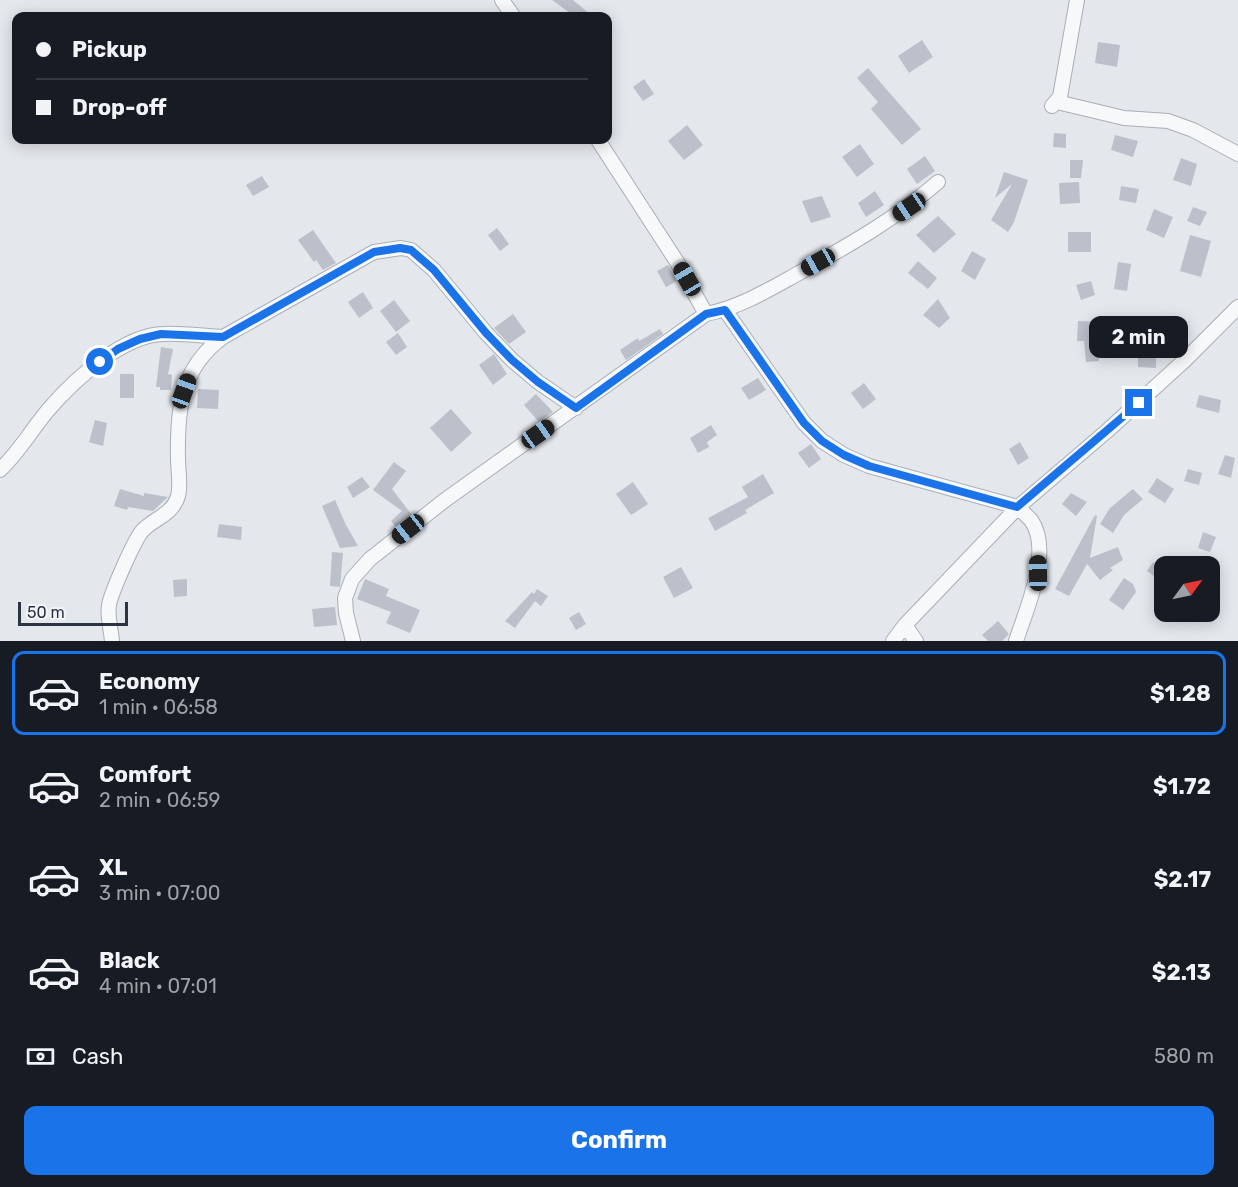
<!DOCTYPE html>
<meta charset="utf-8">
<style>
:root{--surface:#171b24;--page:#20242c;--text:#f1f3f6;--muted:#9ea1a6;--line:#363941;--accent:#1a73e8}
body{margin:0;font-family:Rubik,sans-serif;background:var(--page);color:var(--text);height:100vh;display:flex;flex-direction:column;font-size:22px;white-space:nowrap}
*{box-sizing:border-box;margin:0}
p{font-size:20px;color:var(--muted)}
.icon{flex:none;width:33px;height:33px;fill:none;stroke:currentColor;stroke-width:2;stroke-linecap:round;stroke-linejoin:round}
.map{position:relative;height:641px;overflow:hidden}
.details{display:flex;flex-direction:column;background:var(--surface);flex:1}
.details>*{flex:none}
.banner{position:absolute;left:12px;top:12px;width:600px;height:132px;border-radius:12px;box-shadow:0 3px 15px #0003;display:grid;align-content:center;height:132px;padding:0 24px;background:var(--surface)}
.needle{width:39px;rotate:57deg}
.tools{position:absolute;left:1154px;top:556px;display:grid;gap:12px}
.tools a{display:grid;place-items:center;width:66px;height:66px;border-radius:12px;background:var(--surface);box-shadow:0 3px 15px #0003;font-size:30px}
.scale{position:absolute;left:18px;bottom:15px;width:110px;box-sizing:border-box;padding-left:6px;border:3px solid #2b3445;border-top:0;font-size:16px;line-height:21px;white-space:nowrap;color:#2b3445;-webkit-text-stroke:4px #f4f6f9;paint-order:stroke}
.end{position:absolute;width:27px;height:27px;margin:-14px;border:8px solid #1a73e8;background:#fff;box-shadow:0 0 0 3px #fff}
.from{border-radius:50%}
.bubble{position:absolute;height:42px;border-radius:12px;background:var(--surface);box-shadow:0 3px 15px #0003;font-size:20px;font-weight:700;line-height:42px;text-align:center}
.car{position:absolute;width:18px;height:36px;margin:-18px -9px;border-radius:8px;box-shadow:0 0 4px 2px #0007;background:linear-gradient(#222 24%,#8ab4d8 0 40%,#222 0 76%,#8ab4d8 0 86%,#222 0)}
.banner b{display:flex;align-items:center;gap:21px;height:57px;font-size:22px}
.banner b+b{border-top:2px solid var(--line)}
.banner i{width:15px;height:15px;background:var(--text)}
ul{padding:10px 0 0;list-style:none}
li{display:flex;align-items:center;gap:18px;height:84px;margin:0 12px 9px;padding:0 12px;border:3px solid transparent;border-radius:12px}
li div{flex:1}
li b{display:block;font-size:22px}
li em{font-style:normal;font-weight:700}
li.on{border-color:var(--accent)}
li>.icon{width:54px;height:54px;stroke-width:1.5}
.pay{display:flex;align-items:center;gap:15px;height:66px;padding:0 24px;font-size:22px}
.pay p{margin-inline-start:auto}
.action{display:flex;gap:12px;margin-top:auto;padding:12px 24px}
.action a{flex:1;height:69px;border-radius:12px;background:var(--accent);color:#fff;font-size:24px;font-weight:700;line-height:69px;text-align:center}
.map>svg:first-child{display:block}
.building{fill:#bbc0ca}
.lines{fill:none;stroke-linecap:round;stroke-linejoin:round}
.street-casing{stroke:#a9aeb7;stroke-width:16}
.street{stroke:#f7f8fa;stroke-width:14}
.route{stroke:#1a73e8;stroke-width:8}
</style>
<div class="map">
<svg width="1238" height="641" viewBox="0 0 1238 641">
<rect width="100%" height="100%" fill="#e4e7ec"/>
<path class="building" d="M 552,0 L 573,0 L 592,16 L 574,16 Z
M 922,40 L 933,57 L 909,73 L 898,56 Z
M 1098,42 L 1120,45 L 1117,67 L 1095,63 Z
M 868,68 L 921,129 L 902,145 L 871,109 L 878,102 L 857,78 Z
M 644,79 L 654,94 L 643,101 L 633,87 Z
M 687,125 L 703,145 L 684,160 L 668,141 Z
M 1054,133 L 1066,134 L 1066,148 L 1053,147 Z
M 1115,135 L 1138,141 L 1133,157 L 1111,150 Z
M 860,144 L 874,164 L 857,177 L 842,157 Z
M 925,156 L 935,171 L 917,184 L 907,169 Z
M 1181,158 L 1197,164 L 1191,186 L 1173,180 Z
M 1070,160 L 1083,160 L 1081,178 L 1070,178 Z
M 1004,172 L 1028,180 L 1014,222 L 1008,232 L 991,220 L 1012,184 L 995,198 Z
M 262,176 L 269,187 L 253,196 L 246,185 Z
M 1079,182 L 1080,203 L 1060,204 L 1059,183 Z
M 1121,186 L 1139,189 L 1136,203 L 1119,200 Z
M 875,191 L 884,205 L 866,217 L 858,203 Z
M 822,196 L 831,217 L 811,223 L 802,201 Z
M 1193,207 L 1207,212 L 1200,226 L 1187,221 Z
M 1154,209 L 1173,217 L 1164,238 L 1146,230 Z
M 938,216 L 956,234 L 934,253 L 916,235 Z
M 497,228 L 509,244 L 500,251 L 488,235 Z
M 313,230 L 336,263 L 323,270 L 316,260 L 314,262 L 298,240 Z
M 1068,232 L 1091,232 L 1091,252 L 1068,252 Z
M 1190,235 L 1211,241 L 1201,277 L 1180,271 Z
M 972,251 L 986,259 L 975,280 L 961,271 Z
M 918,261 L 937,278 L 928,289 L 908,273 Z
M 1118,262 L 1131,264 L 1127,291 L 1114,289 Z
M 668,265 L 677,281 L 666,287 L 657,271 Z
M 1091,281 L 1095,295 L 1081,300 L 1076,285 Z
M 363,292 L 373,308 L 359,318 L 348,302 Z
M 938,299 L 950,318 L 939,328 L 923,315 Z
M 394,300 L 410,321 L 396,332 L 380,311 Z
M 513,314 L 526,332 L 509,344 L 494,328 Z
M 1078,321 L 1103,322 L 1106,341 L 1098,341 L 1099,361 L 1086,362 L 1084,341 L 1077,341 Z
M 1138,323 L 1157,323 L 1156,368 L 1138,367 Z
M 660,329 L 663,334 L 626,360 L 620,350 L 638,338 L 639,341 Z
M 398,333 L 407,347 L 396,355 L 386,342 Z
M 161,347 L 173,349 L 168,374 L 172,375 L 171,390 L 160,390 L 160,387 L 156,387 Z
M 494,354 L 507,374 L 493,385 L 479,365 Z
M 120,374 L 134,374 L 134,398 L 120,398 Z
M 758,378 L 766,390 L 749,400 L 741,388 Z
M 864,383 L 876,399 L 863,409 L 851,393 Z
M 198,389 L 219,390 L 218,409 L 197,408 Z
M 536,394 L 553,412 L 539,422 L 524,405 Z
M 1199,395 L 1221,400 L 1219,413 L 1196,407 Z
M 451,409 L 472,433 L 451,452 L 430,428 Z
M 95,420 L 107,423 L 103,446 L 89,442 Z
M 711,425 L 717,435 L 707,442 L 709,447 L 698,453 L 690,438 Z
M 1020,442 L 1029,458 L 1018,465 L 1009,449 Z
M 811,444 L 821,459 L 809,468 L 798,453 Z
M 1225,455 L 1235,458 L 1231,478 L 1218,474 Z
M 394,462 L 406,471 L 392,489 L 412,515 L 396,527 L 391,521 L 402,511 L 373,490 Z
M 1188,469 L 1202,473 L 1199,485 L 1184,481 Z
M 763,474 L 774,493 L 745,510 L 747,513 L 715,531 L 708,518 L 748,497 L 742,487 Z
M 362,477 L 370,487 L 353,498 L 347,487 Z
M 1157,478 L 1174,489 L 1165,503 L 1148,492 Z
M 633,482 L 648,504 L 631,515 L 616,494 Z
M 120,489 L 144,496 L 144,493 L 168,497 L 153,511 L 128,507 L 127,510 L 114,506 Z
M 1133,489 L 1143,499 L 1124,515 L 1113,533 L 1100,524 L 1110,508 Z
M 1071,493 L 1087,502 L 1076,516 L 1062,504 Z
M 335,500 L 346,525 L 358,546 L 340,548 L 322,506 Z
M 1095,515 L 1097,516 L 1090,558 L 1118,547 L 1123,560 L 1110,568 L 1113,570 L 1100,580 L 1087,564 L 1069,596 L 1055,589 Z
M 219,524 L 242,527 L 241,540 L 217,537 Z
M 1203,532 L 1216,537 L 1210,552 L 1198,548 Z
M 332,552 L 343,553 L 340,587 L 330,586 Z
M 1153,562 L 1164,569 L 1164,583 L 1147,571 Z
M 681,567 L 693,588 L 674,598 L 663,577 Z
M 1124,578 L 1133,584 L 1136,592 L 1123,610 L 1109,600 Z
M 187,579 L 187,596 L 174,597 L 173,580 Z
M 365,579 L 389,589 L 386,596 L 420,610 L 410,633 L 386,623 L 391,612 L 357,599 Z
M 537,589 L 548,596 L 541,606 L 535,601 L 515,628 L 505,621 L 532,592 L 534,594 Z
M 335,607 L 337,625 L 314,627 L 312,609 Z
M 579,612 L 586,624 L 576,630 L 569,618 Z
M 998,621 L 1009,634 L 1002,641 L 988,641 L 982,635 Z"/>
<g class="lines">
<g class="street-casing">
<path id="street" d="M 502,0 L 513,16
M 1057,102 L 1124,118 L 1168,121 L 1193,130 L 1238,154
M 1052,106 L 1060,97 L 1077,0
M 598,140 L 677,262 L 706,314
M 725,310 L 804,423 L 822,441 L 844,455 L 869,466 L 1018,507 C 1022,511 1027,516 1031,520 C 1053,551 1026,610 1016,641
M 0,470 C 19,452 32,429 49,409 C 74,380 123,335 163,334 C 182,333 203,336 223,337
M 905,625 L 916,641
M 112,641 C 111,630 107,615 109,605 C 111,593 135,538 143,530 C 155,518 173,514 178,496 C 181,485 178,470 178,459 C 177,411 180,368 223,337 L 374,252 L 401,248 L 411,250 L 434,270 L 486,333 L 512,360 L 538,382 L 576,408
M 353,641 L 346,613 L 345,598 L 352,579 L 370,559 L 445,500 L 706,314 C 739,308 770,289 799,273 C 849,245 894,220 938,182
M 893,641 L 905,625 L 1018,507 L 1107,431 L 1185,360 L 1238,307"/>
</g>
<use href="#street" class="street"/>
</g>
<g class="lines">
<path class="route" d="M 100,362 L 118,349 L 140,339 L 161,334 L 223,337 L 374,252 L 400,248 L 411,250 L 434,270 L 486,333 L 512,360 L 538,382 L 576,408 L 706,314 L 725,310 L 804,423 L 822,441 L 844,455 L 869,466 L 1017,507 L 1139,403"/>
</g>
</svg>
<div class="tools">
<a><svg class="needle" viewBox="-14 -14 28 28"><path d="M0-13l5 13h-10z" fill="#e53935"/><path d="M0 13l5-13h-10z" fill="#9ea1a6"/></svg></a>
</div>
<div class="scale">50 m</div>
<i class="end from" style="left:100px;top:362px"></i>
<i class="end" style="left:1139px;top:403px"></i>
<div class="bubble" style="left:1089px;top:316px;width:99px">2 min</div>
<i class="car" style="left:909px;top:207px;rotate:236deg"></i>
<i class="car" style="left:818px;top:262px;rotate:241deg"></i>
<i class="car" style="left:687px;top:279px;rotate:330deg"></i>
<i class="car" style="left:184px;top:391px;rotate:20deg"></i>
<i class="car" style="left:538px;top:434px;rotate:55deg"></i>
<i class="car" style="left:408px;top:529px;rotate:232deg"></i>
<i class="car" style="left:1038px;top:573px;rotate:359deg"></i>
<div class="banner">
<b><i class="from"></i>Pickup</b>
<b><i></i>Drop-off</b>
</div>
</div>
<section class="details">
<ul>
<li class="on"><svg class="icon" aria-label="car" viewBox="0 0 24 24"><path d="M5 17H2v-5l4-1 3-4h7l3 4 3 1v5h-3M9 17h6M6 11h13"/><circle cx="7" cy="17" r="2"/><circle cx="17" cy="17" r="2"/></svg><div><b>Economy</b><p>1 min · 06:58</p></div><em>$1.28</em></li>
<li><svg class="icon" aria-label="car" viewBox="0 0 24 24"><path d="M5 17H2v-5l4-1 3-4h7l3 4 3 1v5h-3M9 17h6M6 11h13"/><circle cx="7" cy="17" r="2"/><circle cx="17" cy="17" r="2"/></svg><div><b>Comfort</b><p>2 min · 06:59</p></div><em>$1.72</em></li>
<li><svg class="icon" aria-label="car" viewBox="0 0 24 24"><path d="M5 17H2v-5l4-1 3-4h7l3 4 3 1v5h-3M9 17h6M6 11h13"/><circle cx="7" cy="17" r="2"/><circle cx="17" cy="17" r="2"/></svg><div><b>XL</b><p>3 min · 07:00</p></div><em>$2.17</em></li>
<li><svg class="icon" aria-label="car" viewBox="0 0 24 24"><path d="M5 17H2v-5l4-1 3-4h7l3 4 3 1v5h-3M9 17h6M6 11h13"/><circle cx="7" cy="17" r="2"/><circle cx="17" cy="17" r="2"/></svg><div><b>Black</b><p>4 min · 07:01</p></div><em>$2.13</em></li>
</ul>
<div class="pay"><svg class="icon" aria-label="cash" viewBox="0 0 24 24"><path d="M3 7h18v10H3z"/><circle cx="12" cy="12" r="2"/></svg>Cash<p>580 m</p></div>
<div class="action"><a>Confirm</a></div>
</section>
